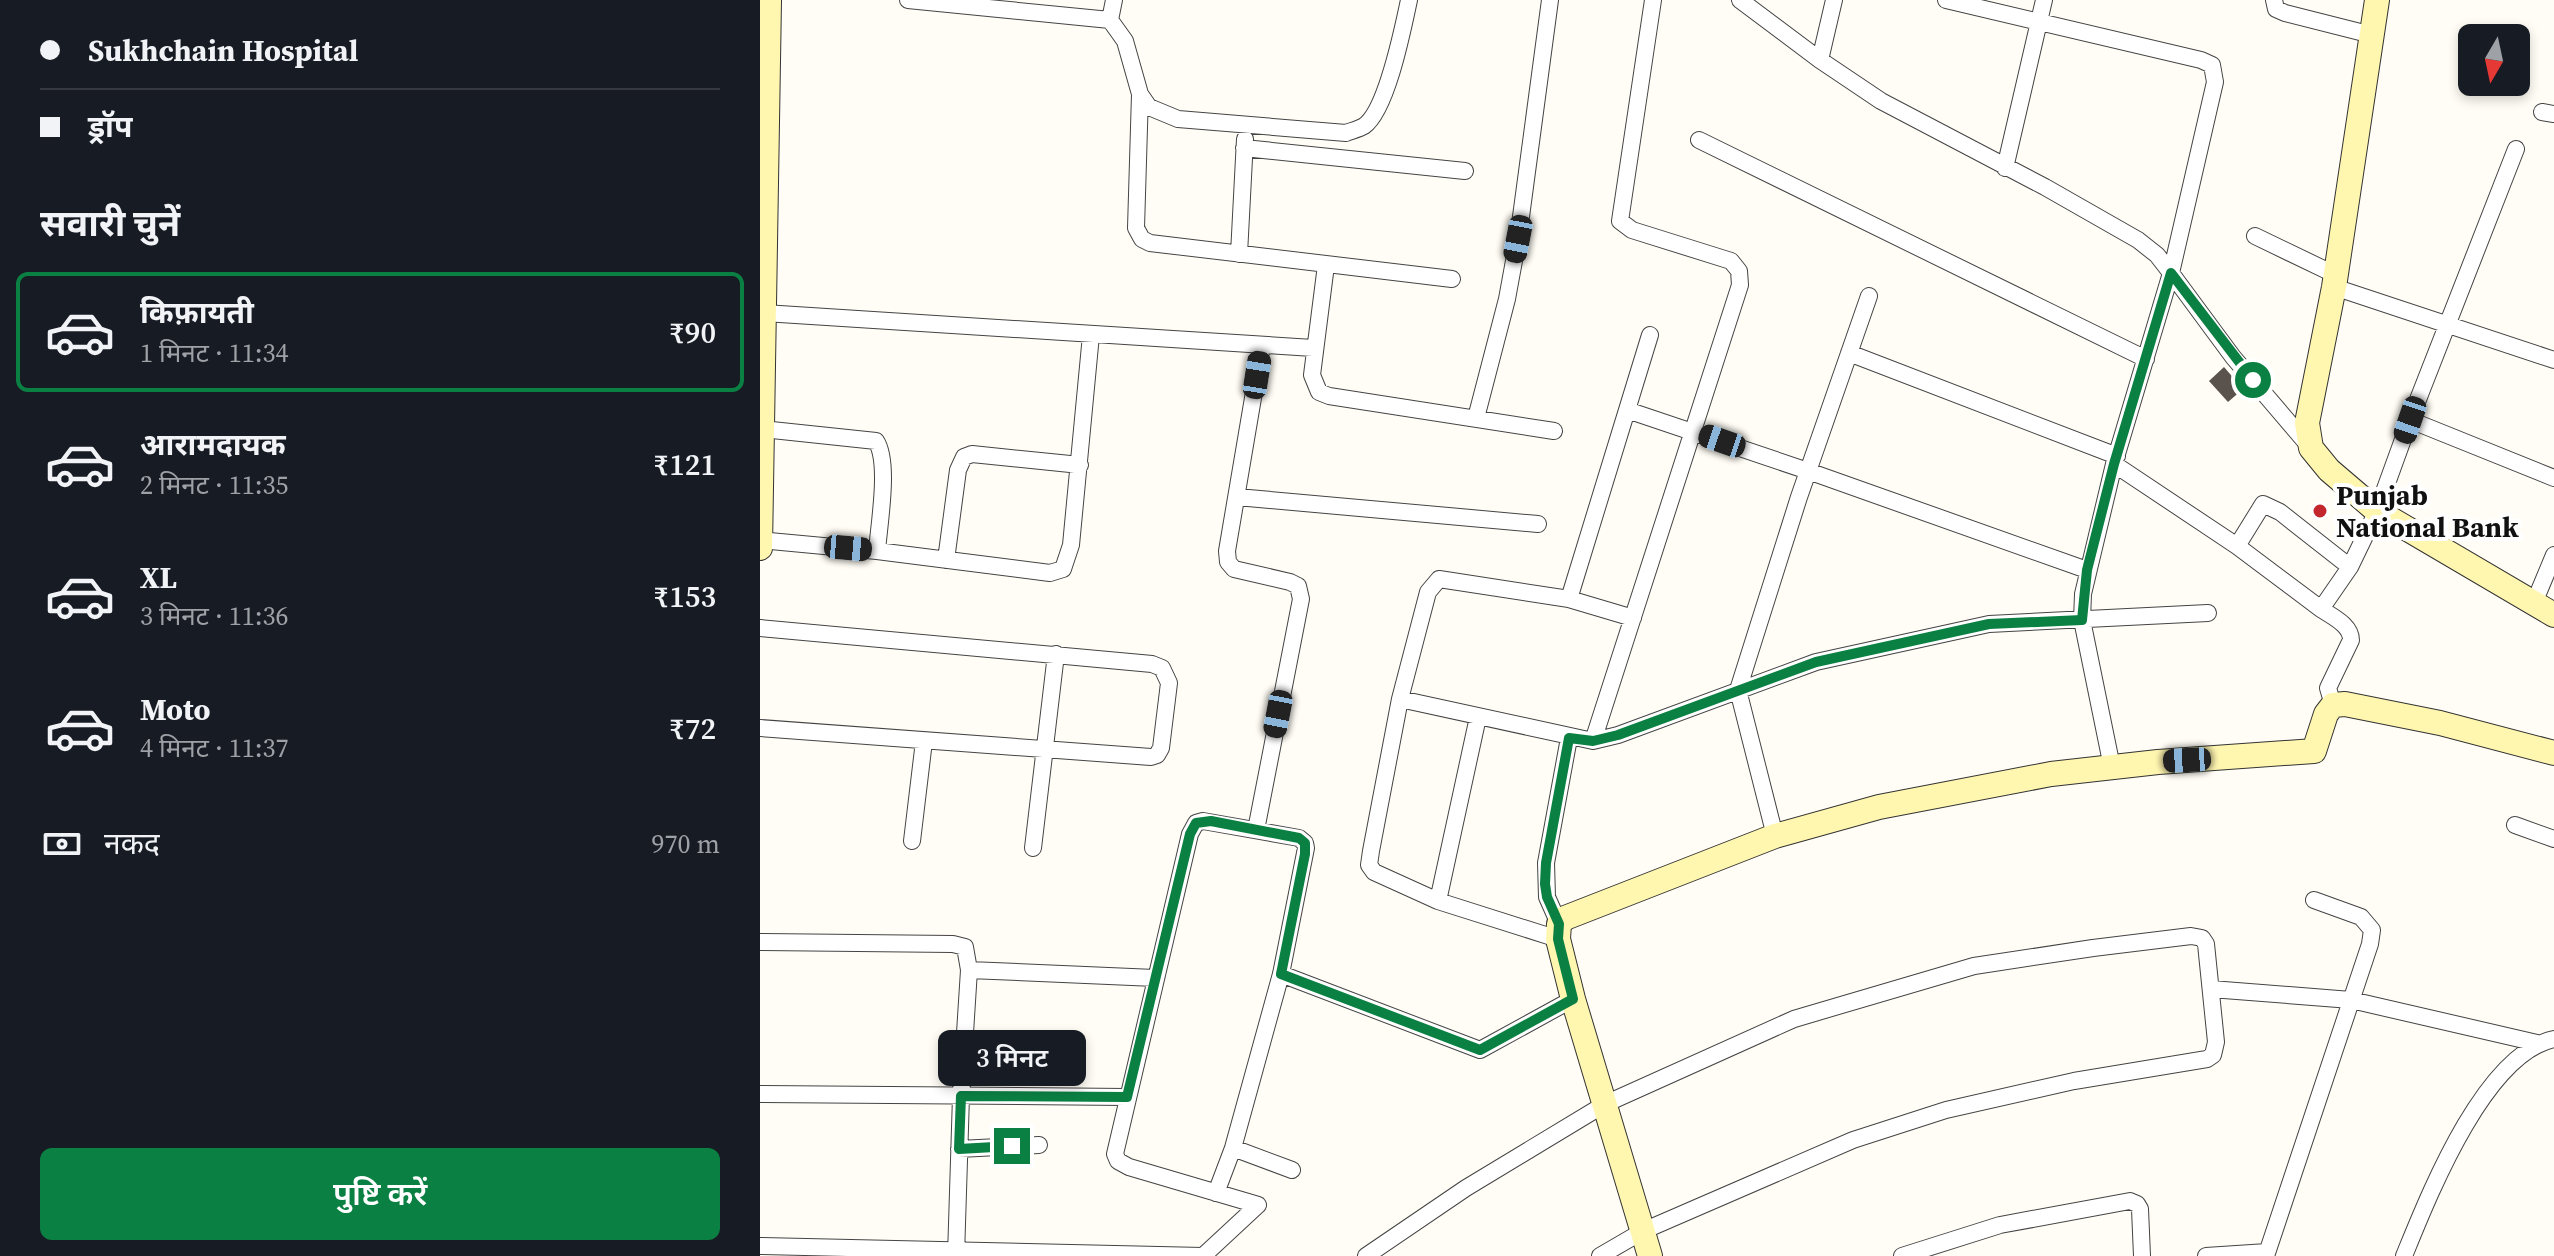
<!DOCTYPE html>
<html lang="hi">
<meta charset="utf-8">
<style>
:root{--surface:#171b24;--page:#20242c;--text:#f1f3f6;--muted:#9ea1a6;--line:#363941;--accent:#0b8043}
body{margin:0;font-family:"Source Serif 4","Noto Sans Devanagari",serif;background:var(--page);color:var(--text);height:100vh;display:flex;flex-direction:column;font-size:30px;white-space:nowrap}
*{box-sizing:border-box;margin:0}
p{font-size:26px;color:var(--muted)}
.icon{flex:none;width:44px;height:44px;fill:none;stroke:currentColor;stroke-width:2;stroke-linecap:round;stroke-linejoin:round}
.map{position:relative;flex:1;overflow:hidden}
.details{display:flex;flex-direction:column;background:var(--surface);width:760px}
.details>*{flex:none}
.top-card{display:grid;align-content:center;height:176px;padding:0 40px;background:var(--surface)}
.needle{width:52px;rotate:189deg}
.buttons{position:absolute;left:1698px;top:24px;display:grid;gap:16px}
.buttons a{display:grid;place-items:center;width:72px;height:72px;border-radius:12px;background:var(--surface);box-shadow:0 4px 12px #0003;font-size:40px}
.end{position:absolute;width:36px;height:36px;margin:-18px;border:10px solid #0b8043;background:#fff;box-shadow:0 0 0 4px #fff}
.from{border-radius:50%}
.bubble{position:absolute;height:56px;border-radius:12px;background:var(--surface);box-shadow:0 4px 12px #0003;font-size:26px;font-weight:600;line-height:56px;text-align:center}
.car{position:absolute;width:24px;height:48px;margin:-24px -12px;border-radius:10px;box-shadow:0 0 6px 2px #0007;background:linear-gradient(#222 24%,#8ab4d8 0 40%,#222 0 76%,#8ab4d8 0 86%,#222 0)}
.top-card b{display:flex;align-items:center;gap:28px;height:76px;font-size:30px}
.top-card b+b{border-top:2px solid var(--line)}
.top-card i{width:20px;height:20px;background:var(--text)}
ul{padding:0;list-style:none}
li{display:flex;align-items:center;gap:24px;height:120px;margin:0 16px 12px;padding:0 24px;border:4px solid transparent;border-radius:12px}
li div{flex:1}
li b{display:block;font-size:30px}
li em{font-style:normal;font-weight:600}
li.selected{border-color:var(--accent)}
li>.icon{width:72px;height:72px;stroke-width:1.5}
h2{padding:0 40px;font-size:36px;line-height:96px}
.pay{display:flex;align-items:center;gap:20px;height:88px;padding:0 40px;font-size:30px}
.pay p{margin-inline-start:auto}
.button{display:flex;gap:16px;margin-top:auto;padding:16px 40px}
.button a{flex:1;height:92px;border-radius:12px;background:var(--accent);color:#fff;font-size:32px;font-weight:600;line-height:92px;text-align:center}
main{display:flex;flex:1;min-height:0}
.map>svg:first-child{display:block}
.building{fill:#5a524d}
.lines{fill:none;stroke-linecap:round;stroke-linejoin:round}
.street-casing{stroke:#444;stroke-width:18}
.secondary-casing{stroke:#333;stroke-width:26}
.street{stroke:#fff;stroke-width:16}
.secondary{stroke:#fff6b0;stroke-width:24}
.route{stroke:#0b8043;stroke-width:10}
.poi-dot{fill:#c4262e;stroke:#fff;stroke-width:3}
.labels{text-anchor:middle;stroke-width:8;stroke-linejoin:round;paint-order:stroke}
.poi-label{font-size:28px;font-weight:bold;fill:#111;stroke:#fff;text-anchor:start}
</style>
<main>
<section class="details">
<div class="top-card">
<b><i class="from"></i>Sukhchain Hospital</b>
<b><i></i>ड्रॉप</b>
</div>
<h2>सवारी चुनें</h2>
<ul>
<li class="selected"><svg class="icon" aria-label="car" viewBox="0 0 24 24"><path d="M5 17H2v-5l4-1 3-4h7l3 4 3 1v5h-3M9 17h6M6 11h13"/><circle cx="7" cy="17" r="2"/><circle cx="17" cy="17" r="2"/></svg><div><b>किफ़ायती</b><p>1 मिनट · 11:34</p></div><em>₹90</em></li>
<li><svg class="icon" aria-label="car" viewBox="0 0 24 24"><path d="M5 17H2v-5l4-1 3-4h7l3 4 3 1v5h-3M9 17h6M6 11h13"/><circle cx="7" cy="17" r="2"/><circle cx="17" cy="17" r="2"/></svg><div><b>आरामदायक</b><p>2 मिनट · 11:35</p></div><em>₹121</em></li>
<li><svg class="icon" aria-label="car" viewBox="0 0 24 24"><path d="M5 17H2v-5l4-1 3-4h7l3 4 3 1v5h-3M9 17h6M6 11h13"/><circle cx="7" cy="17" r="2"/><circle cx="17" cy="17" r="2"/></svg><div><b>XL</b><p>3 मिनट · 11:36</p></div><em>₹153</em></li>
<li><svg class="icon" aria-label="car" viewBox="0 0 24 24"><path d="M5 17H2v-5l4-1 3-4h7l3 4 3 1v5h-3M9 17h6M6 11h13"/><circle cx="7" cy="17" r="2"/><circle cx="17" cy="17" r="2"/></svg><div><b>Moto</b><p>4 मिनट · 11:37</p></div><em>₹72</em></li>
</ul>
<div class="pay"><svg class="icon" aria-label="cash" viewBox="0 0 24 24"><path d="M3 7h18v10H3z"/><circle cx="12" cy="12" r="2"/></svg>नकद<p>970 m</p></div>
<div class="button"><a>पुष्टि करें</a></div>
</section>
<div class="map">
<svg width="1794" height="1256" viewBox="0 0 1794 1256">
<rect width="100%" height="100%" fill="#fffdf5"/>
<path class="building" d="M 1464,367 L 1483,389 L 1468,402 L 1449,381 Z"/>
<g class="lines">
<g class="street-casing">
<path id="street" d="M 148,0 L 350,20 L 354,0
M 980,0 L 1060,60 L 1121,101 L 1285,187 L 1378,240 L 1397,255 L 1411,273 L 1473,357 L 1549,446
M 1186,0 L 1441,60 L 1452,65 L 1455,82 L 1411,273 L 1354,464 L 1323,594 L 1322,620 L 1352,767
M 1514,0 L 1516,9 L 1525,13 L 1612,35
M 350,20 L 365,41 L 380,94 L 389,107 L 418,119 L 586,133 C 591,131 599,129 604,126 C 627,110 643,28 649,0
M 1060,60 L 1074,0
M 380,94 L 376,228 L 382,239 L 390,243 L 692,279
M 1782,112 L 1794,114
M 939,140 L 1386,359
M 484,148 L 705,171
M 1245,168 L 1284,0
M 1495,236 L 1576,275
M 479,254 L 485,139
M 566,265 L 552,375 L 559,392 L 569,396 L 794,431
M 1574,287 L 1794,360
M 4,313 L 553,348
M 1089,353 L 1357,456
M 867,410 L 1048,471 L 1327,570
M 716,418 L 747,299 L 758,239 L 790,0
M 1650,420 L 1794,478
M 2,429 L 116,441 C 130,462 119,524 117,551
M 1354,464 L 1477,546 L 1561,609 L 1590,567 L 1617,511 L 1650,420 L 1756,149
M 477,497 L 778,524
M 0,540 L 117,551 L 290,573 L 303,569 L 311,545 L 331,335
M 1477,546 L 1503,504 L 1520,512 L 1590,567
M 186,560 L 198,470 L 204,457 L 212,454 L 320,465
M 809,599 L 890,335
M 1774,603 L 1794,555
M 1561,609 C 1573,617 1591,625 1591,640 L 1568,688 L 1573,705
M 0,628 L 392,664 L 402,668 L 409,683 L 401,748 L 397,755 L 391,757 L 0,728
M 640,699 L 833,741 L 858,735 L 1056,662 L 1229,624 L 1448,613
M 833,741 L 980,285 L 979,271 L 971,261 L 872,230 L 860,221 L 893,0
M 1755,825 L 1794,839
M 496,830 L 541,599 L 538,586 L 530,582 L 474,569 L 468,562 L 467,551 L 502,345
M 1015,836 L 978,690 L 1039,497 L 1109,296
M 152,841 L 164,741
M 273,848 L 296,654
M 678,901 L 718,717
M 799,924 L 787,897 L 786,863 L 809,738
M 798,939 L 678,901 L 614,872 L 609,865 L 611,851 L 640,699 L 668,592 L 679,579 L 809,599 L 873,618
M 0,942 L 193,944 L 205,947 L 209,970 L 201,1096 L 196,1256
M 209,970 L 395,978
M 521,974 L 720,1050 L 813,999
M 1451,989 L 1591,1000 L 1777,1043
M 0,1094 L 367,1097
M 473,1148 L 532,1170
M 199,1149 L 279,1145
M 456,1193 L 473,1148 L 521,974 L 546,848 L 545,843 L 539,838 L 443,821 L 436,823 L 430,834 L 355,1154 L 358,1161 L 369,1167 L 498,1205
M 0,1246 L 443,1256
M 443,1256 L 498,1205
M 606,1256 L 706,1188 L 845,1104 L 1034,1019 L 1214,966 L 1333,948 L 1431,936 L 1442,938 L 1446,944 L 1456,1042 L 1453,1055 L 1447,1059 L 1314,1081 L 1186,1110 L 1093,1140 L 883,1231 L 840,1256
M 1142,1256 L 1240,1225 L 1370,1201 L 1377,1204 L 1380,1209 L 1382,1256
M 1446,1256 L 1507,1252
M 1506,1256 L 1610,944 L 1612,930 L 1601,917 L 1554,900
M 1644,1256 C 1669,1195 1724,1054 1794,1039"/>
</g>
<g class="secondary-casing">
<path id="secondary" d="M 1617,0 L 1574,287 L 1547,423 L 1551,448 L 1569,470 L 1617,511 L 1794,615
M 0,548 L 9,0
M 890,1256 L 813,999 L 798,939 L 799,924 L 805,918 L 1015,836 L 1119,807 L 1291,774 L 1398,762 L 1554,751 L 1566,714 L 1573,705 L 1585,704 L 1680,723 L 1794,753"/>
</g>
<use href="#street" class="street"/>
<use href="#secondary" class="secondary"/>
</g>
<g class="lines">
<path class="route" d="M 252,1146 L 199,1149 L 201,1096 L 367,1097 L 430,834 L 436,823 L 451,821 L 539,838 L 545,843 L 545,854 L 521,974 L 720,1050 L 813,999 L 798,939 L 799,924 L 787,897 L 785,884 L 786,863 L 809,738 L 833,741 L 858,735 L 1056,662 L 1229,624 L 1322,620 L 1327,570 L 1354,464 L 1411,273 L 1493,380"/>
</g>
<circle class="poi-dot" cx="1560" cy="511" r="8"/>
<g class="labels">
<g class="poi-label">
<text x="1576" y="505">Punjab<tspan x="1576" dy="32">National Bank</tspan></text>
</g>
</g>
</svg>
<div class="buttons">
<a><svg class="needle" viewBox="-14 -14 28 28"><path d="M0-13l5 13h-10z" fill="#e53935"/><path d="M0 13l5-13h-10z" fill="#9ea1a6"/></svg></a>
</div>
<i class="end from" style="left:1493px;top:380px"></i>
<i class="end" style="left:252px;top:1146px"></i>
<div class="bubble" style="left:178px;top:1030px;width:148px">3 मिनट</div>
<i class="car" style="left:758px;top:239px;rotate:191deg"></i>
<i class="car" style="left:497px;top:375px;rotate:9deg"></i>
<i class="car" style="left:1650px;top:420px;rotate:199deg"></i>
<i class="car" style="left:962px;top:441px;rotate:289deg"></i>
<i class="car" style="left:88px;top:548px;rotate:95deg"></i>
<i class="car" style="left:518px;top:714px;rotate:191deg"></i>
<i class="car" style="left:1427px;top:760px;rotate:267deg"></i>
</div>
</main>
